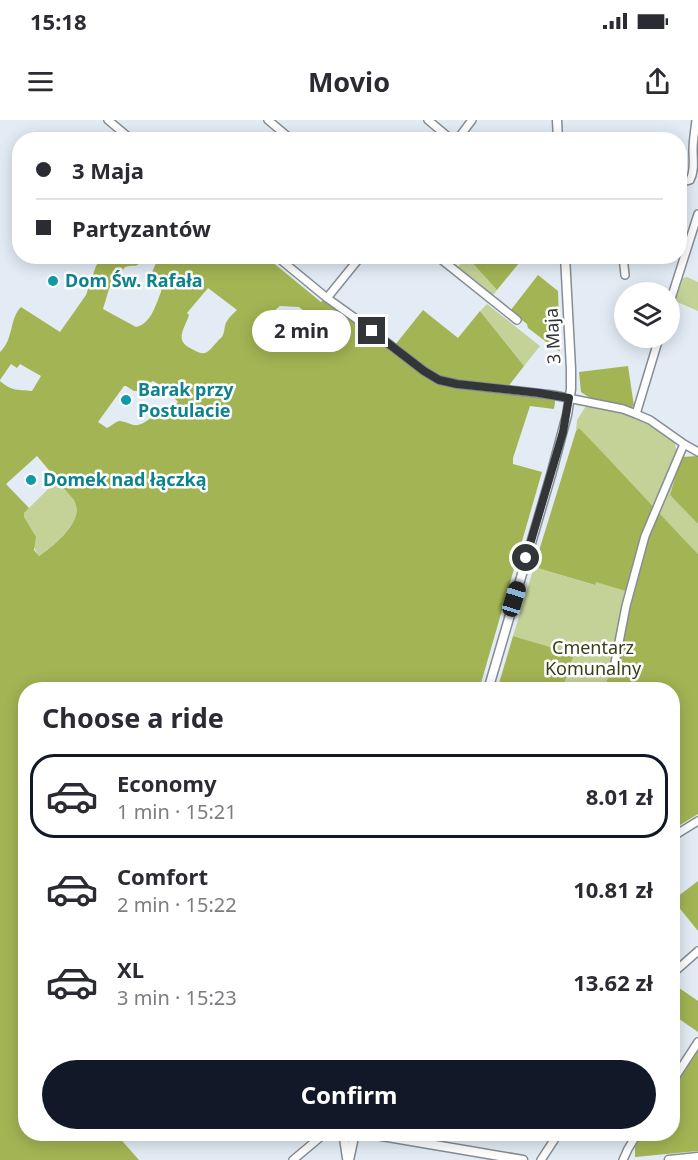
<!DOCTYPE html>
<meta charset="utf-8">
<style>
:root{--surface:#fff;--page:#f7f7f7;--text:#2b2b33;--muted:#7c7c81;--line:#e1e1e2;--accent:#111827}
body{margin:0;font-family:"Noto Sans",sans-serif;background:var(--page);color:var(--text);height:100vh;display:flex;flex-direction:column;font-size:22px;white-space:nowrap}
*{box-sizing:border-box;margin:0}
p{font-size:20px;color:var(--muted)}
.icon{flex:none;width:33px;height:33px;fill:none;stroke:currentColor;stroke-width:2;stroke-linecap:round;stroke-linejoin:round}
.map{position:relative;flex:1;overflow:hidden}
.details{position:absolute;left:18px;top:562px;width:662px;height:459px;display:flex;flex-direction:column;background:var(--surface);border-radius:24px;box-shadow:0 3px 15px #0003}
.details>*{flex:none}
.banner{position:absolute;left:12px;top:12px;width:675px;height:132px;border-radius:24px;box-shadow:0 3px 15px #0003;display:grid;align-content:center;height:132px;padding:0 24px;background:var(--surface)}
.tools{position:absolute;left:614px;top:162px;display:grid;gap:12px}
.tools a{display:grid;place-items:center;width:66px;height:66px;border-radius:50%;background:var(--surface);box-shadow:0 3px 15px #0003;font-size:30px}
.end{position:absolute;width:27px;height:27px;margin:-14px;border:8px solid #333639;background:#fff;box-shadow:0 0 0 3px #fff}
.from{border-radius:50%}
.bubble{position:absolute;height:42px;border-radius:21px;background:var(--surface);box-shadow:0 3px 15px #0003;font-size:20px;font-weight:700;line-height:42px;text-align:center}
.car{position:absolute;width:18px;height:36px;margin:-18px -9px;border-radius:8px;box-shadow:0 0 4px 2px #0007;background:linear-gradient(#222 24%,#8ab4d8 0 40%,#222 0 76%,#8ab4d8 0 86%,#222 0)}
.banner b{display:flex;align-items:center;gap:21px;height:57px;font-size:22px}
.banner b+b{border-top:2px solid var(--line)}
.banner i{width:15px;height:15px;background:var(--text)}
ul{padding:0;list-style:none}
li{display:flex;align-items:center;gap:18px;height:84px;margin:0 12px 9px;padding:0 12px;border:3px solid transparent;border-radius:24px}
li div{flex:1}
li b{display:block;font-size:22px}
li em{font-style:normal;font-weight:700}
li.selected{border-color:var(--accent)}
li>.icon{width:54px;height:54px;stroke-width:1.5}
h2{padding:0 24px;font-size:27px;line-height:72px}
.action{display:flex;gap:12px;margin-top:auto;padding:12px 24px}
.action a{flex:1;height:69px;border-radius:36px;background:var(--accent);color:#fff;font-size:24px;font-weight:700;line-height:69px;text-align:center}
.status{display:flex;justify-content:space-between;align-items:center;height:42px;padding:0 30px;background:var(--surface);direction:ltr}
.status svg{height:16px;fill:currentColor}
header{display:flex;justify-content:space-between;align-items:center;height:78px;padding:0 24px;background:var(--surface);font-size:27px;font-weight:700}
.map>svg:first-child{display:block}
.green{fill:#c4d197}
.forest{fill:#a3b454;fill-rule:evenodd}
.lines{fill:none;stroke-linecap:round;stroke-linejoin:round}
.minor-casing{stroke:#858d95;stroke-width:10}
.tertiary-casing{stroke:#858d95;stroke-width:11}
.minor{stroke:#fff;stroke-width:7}
.tertiary{stroke:#fff;stroke-width:8}
.route{stroke:#333639;stroke-width:8}
.culture-dot{fill:#0f9aa8;stroke:#fff;stroke-width:2}
.labels{text-anchor:middle;stroke-width:5;stroke-linejoin:round;paint-order:stroke}
.culture-label{font-size:18px;font-weight:bold;fill:#0d838f;stroke:#fff;text-anchor:start}
.street-label{font-size:18px;fill:#333639;stroke:#fff}
.park-label{font-size:18px;fill:#383f17;stroke:#fff}
</style>
<div class="status"><b>15:18</b><svg viewBox="0 0 49 12"><path d="M0 12V9h3v3zM5 12V6h3v6zM10 12V3h3v9zM15 12V0h3v12zM26 1h20v11H26zM47 4h2v5h-2z"/></svg></div>
<header><svg class="icon" aria-label="menu" viewBox="0 0 24 24"><path d="M4 6h16M4 12h16M4 18h16"/></svg>Movio<svg class="icon" aria-label="share" viewBox="0 0 24 24"><path d="M12 15V3M7 8l5-5 5 5M5 13v7h14v-7"/></svg></header>
<div class="map">
<svg width="698" height="1040" viewBox="0 0 698 1040">
<rect width="100%" height="100%" fill="#e3ecf5"/>
<path class="green" d="M 467,137 L 497,170 L 492,176 L 457,148 Z
M 687,157 L 698,162 L 698,191 L 675,181 L 683,158 Z
M 487,184 L 540,226 L 524,246 L 480,191 Z
M 586,286 L 626,293 L 636,297 L 674,320 L 677,332 L 653,387 L 654,389 L 626,471 L 613,545 L 603,570 L 562,570 L 574,534 L 513,516 L 534,447 L 594,465 L 579,308 L 576,311 L 577,300 Z
M 681,337 L 670,375 L 698,404 L 698,434 L 658,393 Z
M 57,360 C 63,367 75,377 77,388 C 79,405 52,427 39,436 C 33,429 28,407 24,397 L 24,393 Z"/>
<path class="forest" d="M 265,136 L 321,182 L 323,180 L 431,259 L 556,276 L 554,289 L 530,286 L 513,338 L 513,344 L 542,352 L 479,570 L 26,570 L 26,1014 L 116,1014 L 139,1040 L 0,1040 L 0,261 C 13,272 17,269 32,271 L 41,256 L 20,244 L 17,248 L 11,244 L 0,260 L 0,232 C 14,219 9,199 21,187 L 60,212 L 86,175 L 96,146 L 102,137 L 144,137 C 135,151 137,143 125,147 L 109,169 L 103,189 L 136,207 C 151,204 156,184 161,172 L 161,167 L 151,160 L 150,157 L 156,143 L 165,137 ZM 208,168 L 237,190 C 233,194 229,197 227,201 C 224,206 225,210 223,215 C 222,218 219,219 217,222 C 206,234 206,237 190,228 C 174,220 185,208 189,195 L 187,193 ZM 280,186 L 299,187 L 310,196 L 304,215 L 292,225 L 281,221 L 271,210 L 274,191 ZM 153,261 L 165,268 L 178,282 L 164,299 C 151,292 150,302 138,305 C 131,306 126,301 119,301 C 115,302 111,306 107,308 L 98,302 L 124,266 L 126,266 L 134,271 L 138,271 L 145,265 ZM 37,336 L 74,380 C 75,382 77,388 77,390 C 76,408 52,427 39,436 L 34,430 L 36,417 L 24,397 L 24,393 L 29,388 L 6,364 Z
M 467,137 L 524,137 L 497,170 Z
M 538,155 L 558,171 L 560,231 L 557,230 L 528,208 L 527,204 L 510,191 Z
M 423,190 L 458,218 L 480,191 L 524,246 L 507,268 L 461,263 L 432,255 L 395,225 Z
M 628,246 L 634,286 L 629,288 L 596,282 L 581,272 L 579,252 Z
M 579,308 C 619,349 657,392 698,434 L 698,694 L 672,710 L 672,570 L 603,570 L 613,545 L 626,471 L 596,462 L 595,465 L 534,447 L 576,311 Z
M 698,336 L 698,404 L 670,375 L 681,337 Z
M 513,516 L 574,534 L 562,570 L 497,570 Z
M 698,761 L 698,811 L 673,780 Z
M 672,863 L 698,881 L 698,912 L 672,894 Z
M 698,931 L 698,1031 L 635,1037 L 635,1022 L 641,1014 L 672,1014 L 672,969 Z"/>
<g class="lines">
<g class="minor-casing">
<path id="minor" d="M 108,0 L 132,20
M 268,0 L 292,20
M 428,0 L 452,20
M 457,20 L 472,0
M 680,63 L 690,60 C 695,51 693,40 693,30 C 693,20 695,10 696,0
M 276,136 L 327,178 L 355,198 L 424,251 L 439,260 L 457,264 L 553,275 L 623,289 L 636,294 L 650,300 L 684,324 L 698,332
M 437,136 L 517,200
M 623,136 L 625,155
M 327,178 L 361,136
M 669,185 L 698,94
M 636,294 L 659,218
M 614,548 L 626,486 L 645,416 L 684,324
M 672,717 L 698,701
M 672,854 L 698,831
M 672,962 L 698,922
M 339,1014 L 341,1014
M 293,1040 L 324,1014
M 541,1040 L 558,1014
M 623,1040 L 628,1029 L 637,1014"/>
</g>
<g class="tertiary-casing">
<path id="tertiary" d="M 557,0 L 558,20
M 488,570 L 551,355 L 567,295 L 571,269 L 571,249 L 565,136
M 370,1014 L 523,1040
M 344,1018 L 347,1038
M 349,1040 L 354,1017
M 669,1040 L 698,1037"/>
</g>
<use href="#minor" class="minor"/>
<use href="#tertiary" class="tertiary"/>
</g>
<g class="lines">
<path class="route" d="M 372,211 L 424,251 L 439,260 L 457,264 L 539,273 L 569,278 L 563,312 L 526,438"/>
</g>
<g class="culture-dot">
<circle cx="53" cy="161" r="6"/>
<circle cx="126" cy="280" r="6"/>
<circle cx="31" cy="360" r="6"/>
</g>
<g class="labels">
<g class="culture-label">
<text x="65" y="167">Dom Św. Rafała</text>
<text x="138" y="276">Barak przy<tspan x="138" dy="21">Postulacie</tspan></text>
<text x="43" y="366">Domek nad łączką</text>
</g>
<g class="street-label">
<text transform="translate(553 216) rotate(-93)" y="6">3 Maja</text>
</g>
<g class="park-label">
<text x="593" y="534">Cmentarz<tspan x="593" dy="21">Komunalny</tspan></text>
</g>
</g>
</svg>
<div class="tools">
<a><svg class="icon" aria-label="layers" viewBox="0 0 24 24"><path d="M12 4l9 5-9 5-9-5zM3 14l9 5 9-5"/></svg></a>
</div>
<i class="end from" style="left:526px;top:438px"></i>
<i class="end" style="left:372px;top:211px"></i>
<div class="bubble" style="left:252px;top:190px;width:99px">2 min</div>
<i class="car" style="left:514px;top:479px;rotate:17deg"></i>
<div class="banner">
<b><i class="from"></i>3 Maja</b>
<b><i></i>Partyzantów</b>
</div>
<section class="details">
<h2>Choose a ride</h2>
<ul>
<li class="selected"><svg class="icon" aria-label="car" viewBox="0 0 24 24"><path d="M5 17H2v-5l4-1 3-4h7l3 4 3 1v5h-3M9 17h6M6 11h13"/><circle cx="7" cy="17" r="2"/><circle cx="17" cy="17" r="2"/></svg><div><b>Economy</b><p>1 min · 15:21</p></div><em>8.01 zł</em></li>
<li><svg class="icon" aria-label="car" viewBox="0 0 24 24"><path d="M5 17H2v-5l4-1 3-4h7l3 4 3 1v5h-3M9 17h6M6 11h13"/><circle cx="7" cy="17" r="2"/><circle cx="17" cy="17" r="2"/></svg><div><b>Comfort</b><p>2 min · 15:22</p></div><em>10.81 zł</em></li>
<li><svg class="icon" aria-label="car" viewBox="0 0 24 24"><path d="M5 17H2v-5l4-1 3-4h7l3 4 3 1v5h-3M9 17h6M6 11h13"/><circle cx="7" cy="17" r="2"/><circle cx="17" cy="17" r="2"/></svg><div><b>XL</b><p>3 min · 15:23</p></div><em>13.62 zł</em></li>
</ul>
<div class="action"><a>Confirm</a></div>
</section>
</div>
